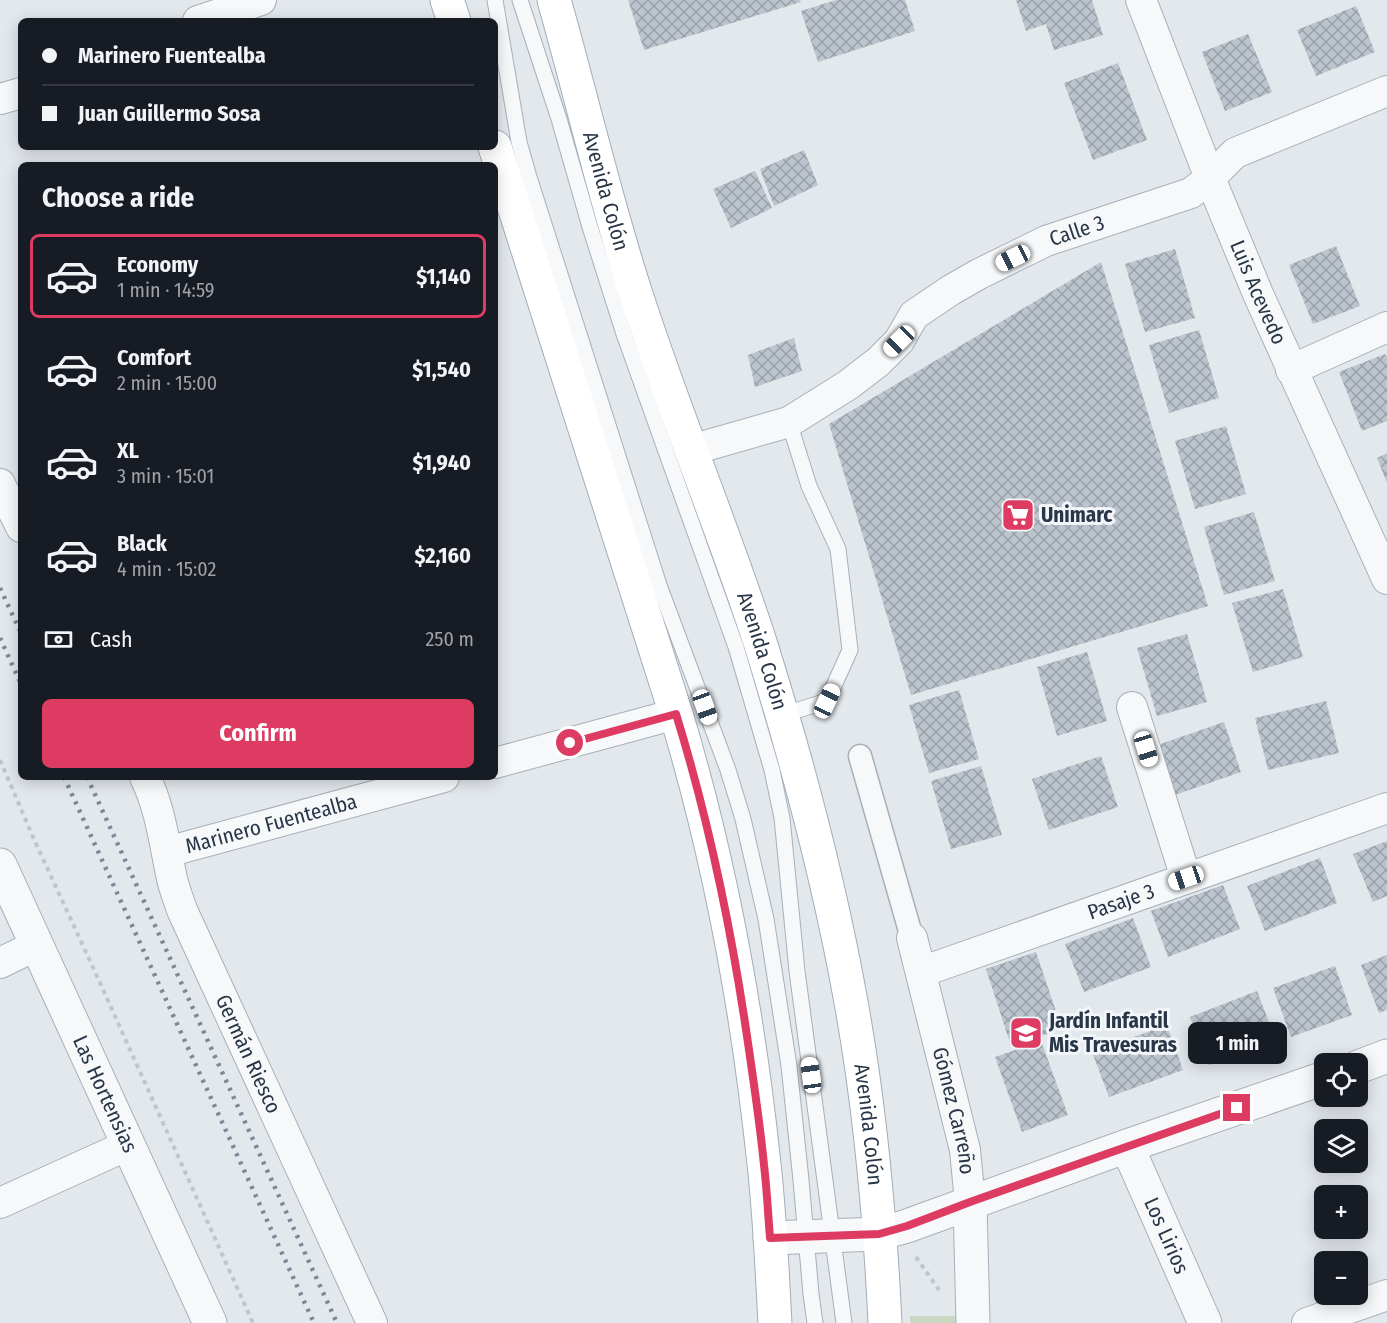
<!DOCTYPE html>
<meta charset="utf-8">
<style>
:root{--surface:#171b24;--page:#20242c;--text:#f1f3f6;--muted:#9ea1a6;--line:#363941;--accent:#de3b63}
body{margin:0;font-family:"Fira Sans Condensed",sans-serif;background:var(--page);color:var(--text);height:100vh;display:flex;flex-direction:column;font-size:22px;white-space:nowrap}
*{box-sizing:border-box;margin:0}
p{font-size:20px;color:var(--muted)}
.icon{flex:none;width:33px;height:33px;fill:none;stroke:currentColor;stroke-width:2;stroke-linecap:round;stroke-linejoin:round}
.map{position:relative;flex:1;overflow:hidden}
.sheet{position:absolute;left:18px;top:162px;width:480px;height:618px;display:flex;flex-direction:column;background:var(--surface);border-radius:9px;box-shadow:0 3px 15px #0003}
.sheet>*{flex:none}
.top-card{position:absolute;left:18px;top:18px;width:480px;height:132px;border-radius:9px;box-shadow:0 3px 15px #0003;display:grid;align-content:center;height:132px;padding:0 24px;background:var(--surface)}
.tools{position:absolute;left:1314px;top:1053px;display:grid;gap:12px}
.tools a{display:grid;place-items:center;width:54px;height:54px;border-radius:9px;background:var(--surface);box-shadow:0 3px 15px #0003;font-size:30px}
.end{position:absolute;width:27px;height:27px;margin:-14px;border:8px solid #de3b63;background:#fff;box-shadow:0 0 0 3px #fff}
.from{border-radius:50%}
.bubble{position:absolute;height:42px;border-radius:9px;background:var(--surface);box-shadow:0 3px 15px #0003;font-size:20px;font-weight:700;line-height:42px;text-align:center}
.car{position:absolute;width:18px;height:36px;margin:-18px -9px;border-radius:8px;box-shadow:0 0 4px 2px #0007;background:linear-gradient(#fff 24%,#345 0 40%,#fff 0 76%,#345 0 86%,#fff 0)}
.top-card b{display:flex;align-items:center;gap:21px;height:57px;font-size:22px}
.top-card b+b{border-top:2px solid var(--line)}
.top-card i{width:15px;height:15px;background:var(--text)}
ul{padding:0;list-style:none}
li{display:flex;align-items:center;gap:18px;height:84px;margin:0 12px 9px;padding:0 12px;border:3px solid transparent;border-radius:9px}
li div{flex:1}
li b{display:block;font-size:22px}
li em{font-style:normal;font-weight:700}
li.on{border-color:var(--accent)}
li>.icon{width:54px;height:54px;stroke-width:1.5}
h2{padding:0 24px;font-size:27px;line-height:72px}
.pay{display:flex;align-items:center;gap:15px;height:66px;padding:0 24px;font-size:22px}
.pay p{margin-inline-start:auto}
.cta{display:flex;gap:12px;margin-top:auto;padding:12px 24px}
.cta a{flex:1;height:69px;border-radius:9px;background:var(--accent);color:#fff;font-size:24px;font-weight:700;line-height:69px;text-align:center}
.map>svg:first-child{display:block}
.grass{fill:url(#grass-tufts)}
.building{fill:url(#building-cross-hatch)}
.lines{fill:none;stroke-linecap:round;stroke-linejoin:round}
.service-casing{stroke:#a7afb8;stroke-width:17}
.pedestrian-casing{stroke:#a7afb8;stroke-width:25}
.minor-casing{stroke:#a7afb8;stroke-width:32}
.tertiary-casing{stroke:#a7afb8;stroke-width:35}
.primary-casing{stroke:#a1adba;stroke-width:35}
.path{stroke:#c0c6cb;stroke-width:4;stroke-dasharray:4.5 4.5;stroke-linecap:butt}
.service{stroke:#f6f8fa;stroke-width:15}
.pedestrian{stroke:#f6f8fa;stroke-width:22}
.minor{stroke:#f6f8fa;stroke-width:30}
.tertiary{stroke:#f6f8fa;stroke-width:33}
.primary{stroke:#fff;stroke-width:33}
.rail{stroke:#7a8898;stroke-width:4.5;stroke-dasharray:3 6;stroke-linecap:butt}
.route{stroke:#de3b63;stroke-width:8}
.labels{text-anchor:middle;stroke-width:6;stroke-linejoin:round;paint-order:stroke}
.street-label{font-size:21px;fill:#283647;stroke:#f3f6f9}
.poi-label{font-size:21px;font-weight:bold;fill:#283647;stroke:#f3f6f9;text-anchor:start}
</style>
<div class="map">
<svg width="1387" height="1323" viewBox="0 0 1387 1323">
<defs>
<pattern id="grass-tufts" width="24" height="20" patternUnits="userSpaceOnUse" patternTransform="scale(1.5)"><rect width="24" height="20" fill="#cad7c3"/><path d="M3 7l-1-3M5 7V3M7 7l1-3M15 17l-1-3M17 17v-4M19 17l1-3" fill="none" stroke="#aeb9a9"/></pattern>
<pattern id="building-cross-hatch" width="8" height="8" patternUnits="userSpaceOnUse" patternTransform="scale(1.5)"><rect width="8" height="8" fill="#bcc4cd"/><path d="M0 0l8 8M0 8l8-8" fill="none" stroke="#99a0a8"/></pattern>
</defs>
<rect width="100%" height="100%" fill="#e3e8ed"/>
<path class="grass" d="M 910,1316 L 958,1316 L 958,1323 L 910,1323 Z"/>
<path class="building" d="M 628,0 L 800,0 L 801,2 L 644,50 Z
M 836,0 L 905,0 L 915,31 L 818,62 L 801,11 Z
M 1016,0 L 1092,0 L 1103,35 L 1054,50 L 1046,24 L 1026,31 Z
M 1356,6 L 1375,52 L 1316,76 L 1297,30 Z
M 1248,34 L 1272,92 L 1225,111 L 1202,52 Z
M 1118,63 L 1147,140 L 1093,160 L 1064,83 Z
M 804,150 L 818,185 L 774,206 L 760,169 Z
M 755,171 L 772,208 L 731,228 L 713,189 Z
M 1336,246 L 1360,306 L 1313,324 L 1289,265 Z
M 1175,249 L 1195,318 L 1145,332 L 1125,264 Z
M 1101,262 L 1208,606 L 911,695 L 829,424 Z
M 1199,330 L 1219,398 L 1169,413 L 1149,345 Z
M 794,338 L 802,371 L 755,387 L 748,355 Z
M 1385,354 L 1387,357 L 1387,421 L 1362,431 L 1339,372 Z
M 1226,426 L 1246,494 L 1195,509 L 1175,441 Z
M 1387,453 L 1387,483 L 1377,458 Z
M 1254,512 L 1275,581 L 1224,595 L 1204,527 Z
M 1283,589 L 1303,657 L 1253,672 L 1232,603 Z
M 1187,634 L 1207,702 L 1157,716 L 1137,648 Z
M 1087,652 L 1107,721 L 1057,736 L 1037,667 Z
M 959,690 L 979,759 L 929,773 L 909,705 Z
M 1326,701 L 1339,753 L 1268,770 L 1255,718 Z
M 1224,722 L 1241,772 L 1172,796 L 1155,746 Z
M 1101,756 L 1118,807 L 1049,830 L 1032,779 Z
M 981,766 L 1002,835 L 951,849 L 931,781 Z
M 1387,841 L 1387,896 L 1373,902 L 1353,854 Z
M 1320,858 L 1337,903 L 1265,931 L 1247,886 Z
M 1223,885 L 1240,929 L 1168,957 L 1151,911 Z
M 1133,918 L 1151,967 L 1084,992 L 1065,944 Z
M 1036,952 L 1062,1029 L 1011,1046 L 986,969 Z
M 1387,955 L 1387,1010 L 1379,1013 L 1361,965 Z
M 1335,966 L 1352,1015 L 1291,1037 L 1273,988 Z
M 1257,991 L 1276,1040 L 1209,1065 L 1190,1017 Z
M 1167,1025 L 1183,1070 L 1109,1097 L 1092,1052 Z
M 1041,1041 L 1068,1115 L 1022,1132 L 995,1057 Z"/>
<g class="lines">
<g class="service-casing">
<path id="service" d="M 495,0 L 519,142 L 529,177 L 659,585 L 728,770 L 743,819 L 766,919 L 789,1066 L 801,1180 L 811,1294 L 815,1323
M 520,0 L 559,119 L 590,227 L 624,334 L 736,647 L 772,770 L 782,818 L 797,971 L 844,1323
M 782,715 L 827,701 L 850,650 L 838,549 L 809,486 L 789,422"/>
</g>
<g class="pedestrian-casing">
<path id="pedestrian" d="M 860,756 L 912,938"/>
</g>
<g class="minor-casing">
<g id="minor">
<path id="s1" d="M 1141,0 L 1210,178 L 1258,294 L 1387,579"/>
<path d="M 198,21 L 261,0"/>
<path d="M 0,99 L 21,93"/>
<path d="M 1291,370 L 1387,327"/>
<path id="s2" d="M 691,450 L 789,422 L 848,385 L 878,362 L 899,341 L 914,315 L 951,290 L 979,274 L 1046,241 L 1191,193 L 1210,178 L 1235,153 L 1387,91"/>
<path d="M 0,484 L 21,527"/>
<path d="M 1132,707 L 1186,878"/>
<path d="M 495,763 L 676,714"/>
<path id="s3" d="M 145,777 C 160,808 164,840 171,874 C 173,886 178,898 182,910 L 372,1323"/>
<path id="s4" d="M 167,852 L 444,777"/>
<path id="s5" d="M 912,938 L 965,1150 L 970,1202"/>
<path d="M 0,963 L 37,945"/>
<path id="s6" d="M 921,972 L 1387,808"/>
<path d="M 0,1203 L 128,1145"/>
<path d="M 1307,1323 L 1387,1295"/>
</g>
</g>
<g class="tertiary-casing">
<g id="tertiary">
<path id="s7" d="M 0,865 L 210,1323"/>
<path d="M 1358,1067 L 1387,1056"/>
<path id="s8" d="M 1127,1146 L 1205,1323"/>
<path d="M 970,1202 L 973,1323"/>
<path d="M 770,1238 L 879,1234 L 907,1226 L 1127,1146 L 1324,1078"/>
</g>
</g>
<g class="primary-casing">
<g id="primary">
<path d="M 447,0 L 454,21"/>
<path id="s9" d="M 554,0 C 581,95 603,191 633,285 C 671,405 721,522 760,642 C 797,760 829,880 851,1002 C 870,1107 880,1216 885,1323"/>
<path d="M 495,147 L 676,714 C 720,860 748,1012 764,1164 C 770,1217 772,1270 775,1323"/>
</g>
</g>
<path class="path" d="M 0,760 L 33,837 L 101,985 L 253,1323
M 916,1257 L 939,1290"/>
<use href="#service" class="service"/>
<use href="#pedestrian" class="pedestrian"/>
<use href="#minor" class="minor"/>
<use href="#tertiary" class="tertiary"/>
<use href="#primary" class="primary"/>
<path class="rail" d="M 0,588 L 21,633
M 0,638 L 21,684
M 64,777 L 314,1323
M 87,777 L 337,1323"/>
</g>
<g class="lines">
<path class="route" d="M 570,743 L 676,714 C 709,821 732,932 748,1043 C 754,1084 760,1124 764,1165 C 767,1190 768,1214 770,1238 L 879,1234 L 907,1226 L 970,1202 L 1237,1108"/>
</g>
<defs>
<g id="supermarket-square" transform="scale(1.725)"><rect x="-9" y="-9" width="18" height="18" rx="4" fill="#de3b63" stroke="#f3f6f9"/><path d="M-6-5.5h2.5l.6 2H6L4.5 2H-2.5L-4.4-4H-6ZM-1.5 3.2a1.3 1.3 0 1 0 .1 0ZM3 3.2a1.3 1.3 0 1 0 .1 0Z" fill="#fff"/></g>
<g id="school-square" transform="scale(1.725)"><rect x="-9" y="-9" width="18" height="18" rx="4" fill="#de3b63" stroke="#f3f6f9"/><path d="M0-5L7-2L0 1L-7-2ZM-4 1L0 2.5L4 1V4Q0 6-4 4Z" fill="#fff"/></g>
</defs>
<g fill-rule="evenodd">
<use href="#supermarket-square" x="1018" y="515"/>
<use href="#school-square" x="1026" y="1033"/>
</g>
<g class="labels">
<g class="street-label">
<text dy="7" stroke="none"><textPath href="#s9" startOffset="198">Avenida Colón</textPath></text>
<text dy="7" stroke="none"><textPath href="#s2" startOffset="453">Calle 3</textPath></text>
<text dy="7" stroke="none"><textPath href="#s1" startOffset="315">Luis Acevedo</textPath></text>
<text dy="7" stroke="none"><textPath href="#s9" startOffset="684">Avenida Colón</textPath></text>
<text dy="7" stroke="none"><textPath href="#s4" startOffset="108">Marinero Fuentealba</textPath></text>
<text dy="7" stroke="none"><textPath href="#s6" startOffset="212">Pasaje 3</textPath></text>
<text dy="7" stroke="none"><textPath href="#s3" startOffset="297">Germán Riesco</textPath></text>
<text dy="7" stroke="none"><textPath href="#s7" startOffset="252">Las Hortensias</textPath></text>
<text dy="7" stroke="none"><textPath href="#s5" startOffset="178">Gómez Carreño</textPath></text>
<text dy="7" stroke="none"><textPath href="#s9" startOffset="1170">Avenida Colón</textPath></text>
<text dy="7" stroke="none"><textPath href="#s8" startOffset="98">Los Lirios</textPath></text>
</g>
<g class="poi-label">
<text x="1041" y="522">Unimarc</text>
<text x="1049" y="1028">Jardín Infantil<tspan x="1049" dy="24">Mis Travesuras</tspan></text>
</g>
</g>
</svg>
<div class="tools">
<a><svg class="icon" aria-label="locate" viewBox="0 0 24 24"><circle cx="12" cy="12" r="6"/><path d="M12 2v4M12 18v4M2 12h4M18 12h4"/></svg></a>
<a><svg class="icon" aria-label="layers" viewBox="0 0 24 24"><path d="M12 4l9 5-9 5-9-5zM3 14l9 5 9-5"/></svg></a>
<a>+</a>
<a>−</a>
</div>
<i class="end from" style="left:570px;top:743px"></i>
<i class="end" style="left:1237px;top:1108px"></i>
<div class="bubble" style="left:1188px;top:1022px;width:99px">1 min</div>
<i class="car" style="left:1013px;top:258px;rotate:244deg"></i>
<i class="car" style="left:899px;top:341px;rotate:225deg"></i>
<i class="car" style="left:827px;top:701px;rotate:25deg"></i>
<i class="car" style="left:705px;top:707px;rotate:160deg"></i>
<i class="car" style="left:1146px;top:749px;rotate:163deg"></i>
<i class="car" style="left:1186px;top:878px;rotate:251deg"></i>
<i class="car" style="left:811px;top:1075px;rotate:352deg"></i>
<div class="top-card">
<b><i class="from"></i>Marinero Fuentealba</b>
<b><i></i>Juan Guillermo Sosa</b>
</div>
<section class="sheet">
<h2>Choose a ride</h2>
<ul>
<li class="on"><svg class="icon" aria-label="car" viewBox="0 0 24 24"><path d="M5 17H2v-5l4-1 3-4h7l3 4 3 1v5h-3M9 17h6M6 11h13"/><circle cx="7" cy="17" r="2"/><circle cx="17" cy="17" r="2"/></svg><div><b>Economy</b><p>1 min · 14:59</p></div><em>$1,140</em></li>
<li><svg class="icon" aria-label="car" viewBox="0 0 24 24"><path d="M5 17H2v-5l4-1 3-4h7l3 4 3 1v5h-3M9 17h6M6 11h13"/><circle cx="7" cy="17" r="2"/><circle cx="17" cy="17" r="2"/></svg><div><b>Comfort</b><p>2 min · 15:00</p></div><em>$1,540</em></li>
<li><svg class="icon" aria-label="car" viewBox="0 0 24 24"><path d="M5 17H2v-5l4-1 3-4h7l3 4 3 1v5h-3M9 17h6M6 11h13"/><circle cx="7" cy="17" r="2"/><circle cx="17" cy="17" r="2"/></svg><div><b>XL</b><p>3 min · 15:01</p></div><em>$1,940</em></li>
<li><svg class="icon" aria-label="car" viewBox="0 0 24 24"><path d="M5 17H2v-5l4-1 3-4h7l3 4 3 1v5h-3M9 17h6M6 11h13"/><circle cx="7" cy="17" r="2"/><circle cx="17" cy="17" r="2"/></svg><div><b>Black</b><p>4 min · 15:02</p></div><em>$2,160</em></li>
</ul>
<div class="pay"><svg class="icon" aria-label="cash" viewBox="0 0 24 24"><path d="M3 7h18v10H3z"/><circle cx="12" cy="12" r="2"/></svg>Cash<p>250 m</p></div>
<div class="cta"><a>Confirm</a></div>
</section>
</div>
